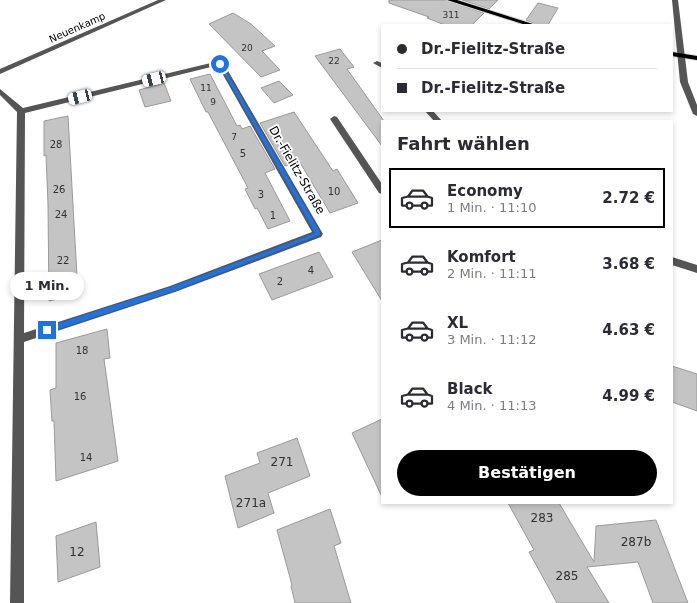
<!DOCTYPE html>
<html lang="de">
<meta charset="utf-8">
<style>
:root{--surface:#fff;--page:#f2f2f3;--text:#2b2b33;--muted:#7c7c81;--line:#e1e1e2;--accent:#000}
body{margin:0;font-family:"DejaVu Sans",sans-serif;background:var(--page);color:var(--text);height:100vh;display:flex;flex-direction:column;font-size:15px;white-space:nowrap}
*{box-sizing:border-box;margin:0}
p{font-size:13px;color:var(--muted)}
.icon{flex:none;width:22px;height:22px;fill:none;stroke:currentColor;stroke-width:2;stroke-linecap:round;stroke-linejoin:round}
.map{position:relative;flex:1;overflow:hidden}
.side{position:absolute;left:381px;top:120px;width:292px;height:384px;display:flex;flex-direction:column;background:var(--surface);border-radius:0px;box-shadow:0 2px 6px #0003}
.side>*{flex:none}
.hud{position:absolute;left:381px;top:24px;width:292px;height:88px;border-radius:0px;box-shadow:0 2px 6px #0003;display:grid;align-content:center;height:88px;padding:0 16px;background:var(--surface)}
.end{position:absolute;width:18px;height:18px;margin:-9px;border:5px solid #1a73e8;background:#fff;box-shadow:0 0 0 2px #fff}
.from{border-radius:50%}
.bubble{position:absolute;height:28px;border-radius:14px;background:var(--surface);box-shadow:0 2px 6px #0003;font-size:13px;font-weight:700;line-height:28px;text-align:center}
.car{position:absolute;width:12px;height:24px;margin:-12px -6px;border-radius:5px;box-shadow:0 0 3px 1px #0007;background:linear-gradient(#fff 24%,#345 0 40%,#fff 0 76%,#345 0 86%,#fff 0)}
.hud b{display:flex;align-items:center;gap:14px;height:38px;font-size:15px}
.hud b+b{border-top:1px solid var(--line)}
.hud i{width:10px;height:10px;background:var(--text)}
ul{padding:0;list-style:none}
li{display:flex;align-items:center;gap:12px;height:60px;margin:0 8px 6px;padding:0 8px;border:2px solid transparent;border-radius:0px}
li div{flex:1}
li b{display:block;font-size:15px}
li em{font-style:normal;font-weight:700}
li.current{border-color:var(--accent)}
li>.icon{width:36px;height:36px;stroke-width:1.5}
h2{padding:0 16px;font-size:18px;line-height:48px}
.primary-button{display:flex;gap:8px;margin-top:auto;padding:8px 16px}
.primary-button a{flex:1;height:46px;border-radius:24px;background:var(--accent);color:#fff;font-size:16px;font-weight:700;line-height:46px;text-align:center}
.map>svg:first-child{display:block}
.building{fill:#c4c4c4;stroke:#999}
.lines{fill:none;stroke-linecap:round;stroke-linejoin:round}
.major-casing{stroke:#dbdbdb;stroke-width:2}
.minor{fill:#555;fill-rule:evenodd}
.major{fill:#000;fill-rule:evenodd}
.route{fill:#1a73e8}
.labels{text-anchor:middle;stroke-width:3.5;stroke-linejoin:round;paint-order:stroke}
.far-number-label{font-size:9px;fill:#313131}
.far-street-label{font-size:10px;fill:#000;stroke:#fff}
.number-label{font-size:10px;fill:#313131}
.street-label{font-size:12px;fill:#000;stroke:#fff}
.near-number-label{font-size:12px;fill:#313131}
</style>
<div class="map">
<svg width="697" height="603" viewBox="0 0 697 603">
<rect width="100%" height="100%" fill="#fff"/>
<path class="building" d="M 389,0 L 446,0 L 484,13 L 472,25 L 445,25 L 427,18 L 429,17 L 389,3 Z
M 462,0 L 498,0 L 489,9 Z
M 538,3 L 558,8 L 548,25 L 537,25 L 526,20 Z
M 233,13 L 251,24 L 275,46 L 262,51 L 280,70 L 261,77 L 209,24 Z
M 340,49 L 354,67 L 347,69 L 384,121 L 382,121 L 382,146 L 315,56 Z
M 210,74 L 237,126 L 240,125 L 242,129 L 250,126 L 275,169 L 265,173 L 290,221 L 268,229 L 257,208 L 255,209 L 245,189 L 248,188 L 208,112 L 206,112 L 190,79 Z
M 279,81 L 293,95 L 274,103 L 261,88 Z
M 164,83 L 171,101 L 145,107 L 139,90 Z
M 294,112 L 333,171 L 337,169 L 358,203 L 330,213 L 299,161 L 285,166 L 260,123 Z
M 68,116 L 78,294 L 49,301 L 48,204 L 46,155 L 44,156 L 44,121 Z
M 382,240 L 382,301 L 352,252 Z
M 319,252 L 333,277 L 272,300 L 259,274 Z
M 107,329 L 110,358 L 104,359 L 118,461 L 56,481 L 54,421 L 52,421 L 50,390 L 56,388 L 56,343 Z
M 672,366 L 697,374 L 697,411 L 672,402 Z
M 382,419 L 382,497 L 352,433 Z
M 297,438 L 310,476 L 268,493 L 274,513 L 238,528 L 225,476 L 260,463 L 257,453 Z
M 508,503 L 559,503 L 594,562 L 596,526 L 656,520 L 688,603 L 653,603 L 638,562 L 587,567 L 609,603 L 557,603 L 529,552 L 534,550 Z
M 330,509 L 341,543 L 334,546 L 351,603 L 295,603 L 291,586 L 292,585 L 277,530 Z
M 96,522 L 100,567 L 58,582 L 56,536 Z"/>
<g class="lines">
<g class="major-casing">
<path id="major" d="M 447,0 L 457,0 L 536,25 L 526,25 Z
M 672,52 L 697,56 L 697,60 L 672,56 Z"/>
</g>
<path class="minor" d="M 158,0 L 166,0 L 0,74 L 0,69 Z
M 672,0 L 678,0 L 688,82 L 697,105 L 697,116 L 693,114 L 680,82 Z
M 377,61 L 382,63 L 382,68 L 373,63 Z
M 215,62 L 220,62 L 224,64 L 323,234 L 321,237 L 175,292 L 24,342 L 24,603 L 10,603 L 17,112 L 0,95 L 0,89 L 23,108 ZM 215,66 L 218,66 L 312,232 L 170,286 L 24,333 L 25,113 Z
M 425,111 L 433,111 L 442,121 L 434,121 Z
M 334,116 L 337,117 L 382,184 L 382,194 L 379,193 L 330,119 Z
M 672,257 L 697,265 L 697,273 L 672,265 Z"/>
<use href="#major" class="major"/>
</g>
<path class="route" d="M 218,63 L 222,64 L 320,232 L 320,235 L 174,291 L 47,333 L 44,332 L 44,328 L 171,287 L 315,233 Z"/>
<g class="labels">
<g class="far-number-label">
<text x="451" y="18">311</text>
<text x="247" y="51">20</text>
<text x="334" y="64">22</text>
<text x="206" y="91">11</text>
<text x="213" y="105">9</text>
<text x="234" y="140">7</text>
</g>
<g class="far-street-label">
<text transform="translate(77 27) rotate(-24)" y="4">Neuenkamp</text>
</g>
<g class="number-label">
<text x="56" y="148">28</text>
<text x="243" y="157">5</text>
<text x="59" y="193">26</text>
<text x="334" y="195">10</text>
<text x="261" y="198">3</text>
<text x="61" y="218">24</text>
<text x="273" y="219">1</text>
<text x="63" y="264">22</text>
<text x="311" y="274">4</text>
<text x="280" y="285">2</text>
<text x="82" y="354">18</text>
<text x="80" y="400">16</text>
<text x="86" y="461">14</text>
</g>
<g class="street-label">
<text transform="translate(297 170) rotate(60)" y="4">Dr.-Fielitz-Straße</text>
</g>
<g class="near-number-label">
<text x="282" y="466">271</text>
<text x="251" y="507">271a</text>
<text x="542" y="522">283</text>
<text x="636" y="546">287b</text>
<text x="77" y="556">12</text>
<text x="567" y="580">285</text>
</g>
</g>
</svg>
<i class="end from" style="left:220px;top:64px"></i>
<i class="end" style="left:47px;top:330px"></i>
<div class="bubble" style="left:10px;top:272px;width:74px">1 Min.</div>
<i class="car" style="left:154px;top:79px;rotate:256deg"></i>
<i class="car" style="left:80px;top:97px;rotate:256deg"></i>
<div class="hud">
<b><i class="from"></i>Dr.-Fielitz-Straße</b>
<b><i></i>Dr.-Fielitz-Straße</b>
</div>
<section class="side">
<h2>Fahrt wählen</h2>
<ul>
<li class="current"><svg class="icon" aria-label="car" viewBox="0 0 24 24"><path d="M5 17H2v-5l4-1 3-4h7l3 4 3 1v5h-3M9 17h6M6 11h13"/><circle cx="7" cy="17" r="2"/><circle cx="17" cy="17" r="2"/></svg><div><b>Economy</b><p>1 Min. · 11:10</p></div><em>2.72 €</em></li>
<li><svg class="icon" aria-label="car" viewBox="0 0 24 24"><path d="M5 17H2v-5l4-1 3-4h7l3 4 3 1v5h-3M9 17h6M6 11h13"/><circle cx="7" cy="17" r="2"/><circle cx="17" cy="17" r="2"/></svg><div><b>Komfort</b><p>2 Min. · 11:11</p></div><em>3.68 €</em></li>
<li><svg class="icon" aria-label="car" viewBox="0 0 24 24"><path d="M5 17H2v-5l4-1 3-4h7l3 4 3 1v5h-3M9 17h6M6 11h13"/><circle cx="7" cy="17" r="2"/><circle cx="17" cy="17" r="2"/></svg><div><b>XL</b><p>3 Min. · 11:12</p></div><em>4.63 €</em></li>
<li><svg class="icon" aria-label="car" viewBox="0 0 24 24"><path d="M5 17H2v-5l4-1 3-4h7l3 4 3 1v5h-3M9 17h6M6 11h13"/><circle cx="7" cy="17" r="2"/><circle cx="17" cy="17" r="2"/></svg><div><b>Black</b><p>4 Min. · 11:13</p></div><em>4.99 €</em></li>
</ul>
<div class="primary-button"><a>Bestätigen</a></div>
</section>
</div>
